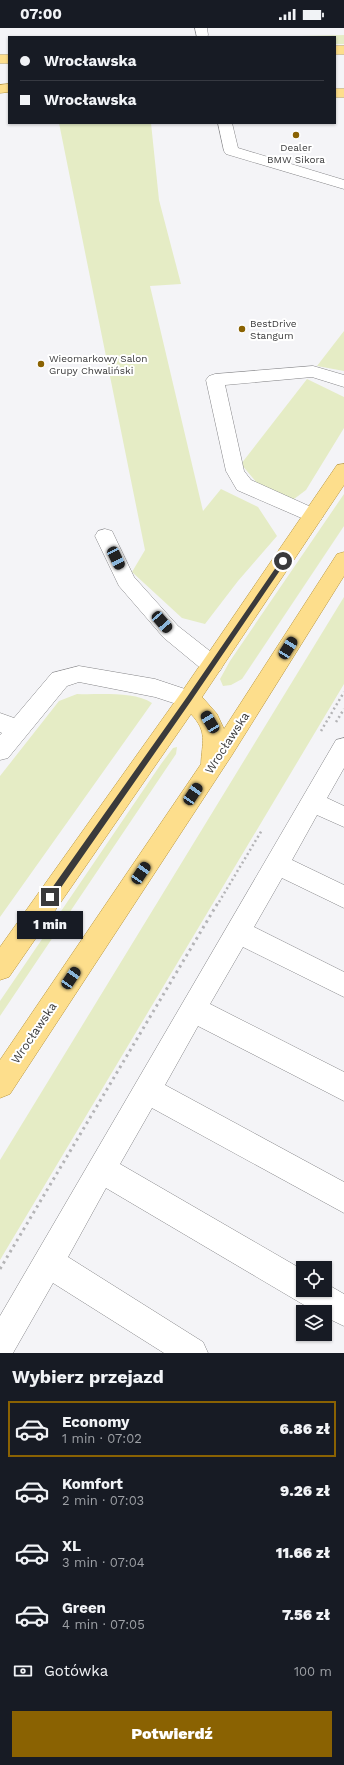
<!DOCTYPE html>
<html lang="pl">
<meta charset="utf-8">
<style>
:root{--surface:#171b24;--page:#242831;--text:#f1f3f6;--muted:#9ea1a6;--line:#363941;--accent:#8a6202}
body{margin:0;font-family:"Work Sans",sans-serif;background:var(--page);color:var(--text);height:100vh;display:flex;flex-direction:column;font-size:15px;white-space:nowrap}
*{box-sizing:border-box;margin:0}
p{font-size:13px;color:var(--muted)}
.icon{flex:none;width:22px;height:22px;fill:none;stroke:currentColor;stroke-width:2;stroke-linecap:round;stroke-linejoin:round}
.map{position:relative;height:1325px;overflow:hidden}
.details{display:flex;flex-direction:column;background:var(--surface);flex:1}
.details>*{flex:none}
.banner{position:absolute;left:8px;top:8px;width:328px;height:88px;border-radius:0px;box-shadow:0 1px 3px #0004;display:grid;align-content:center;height:88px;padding:0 12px;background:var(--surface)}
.fabs{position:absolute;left:296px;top:1233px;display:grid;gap:8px}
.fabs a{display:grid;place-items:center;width:36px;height:36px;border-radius:0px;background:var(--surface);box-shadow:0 1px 3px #0004;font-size:20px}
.end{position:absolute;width:18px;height:18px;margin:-9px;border:5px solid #3a3a3b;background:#fff;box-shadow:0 0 0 2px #fff}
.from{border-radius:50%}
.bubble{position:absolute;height:28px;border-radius:0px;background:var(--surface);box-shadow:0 1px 3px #0004;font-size:13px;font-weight:800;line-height:28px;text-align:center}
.car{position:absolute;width:12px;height:24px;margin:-12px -6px;border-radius:5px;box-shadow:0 0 3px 1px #0007;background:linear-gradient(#222 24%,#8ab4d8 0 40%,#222 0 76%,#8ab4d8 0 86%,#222 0)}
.banner b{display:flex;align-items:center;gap:14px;height:38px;font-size:15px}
.banner b+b{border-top:1px solid var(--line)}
.banner i{width:10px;height:10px;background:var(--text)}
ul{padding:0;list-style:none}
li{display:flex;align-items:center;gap:12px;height:56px;margin:0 8px 6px;padding:0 4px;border:2px solid transparent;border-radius:0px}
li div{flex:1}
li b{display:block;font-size:15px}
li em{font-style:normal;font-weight:800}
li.on{border-color:var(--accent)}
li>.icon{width:36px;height:36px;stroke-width:1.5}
h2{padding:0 12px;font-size:18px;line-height:48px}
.pay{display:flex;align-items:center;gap:10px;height:44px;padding:0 12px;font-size:15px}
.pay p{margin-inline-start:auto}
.action{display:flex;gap:8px;margin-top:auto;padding:8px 12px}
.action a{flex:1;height:46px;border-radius:0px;background:var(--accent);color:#fff;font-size:16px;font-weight:800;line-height:46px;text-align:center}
.status{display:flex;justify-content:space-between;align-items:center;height:28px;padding:0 20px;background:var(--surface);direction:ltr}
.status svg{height:11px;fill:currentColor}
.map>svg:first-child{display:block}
.green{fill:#e5ecc5}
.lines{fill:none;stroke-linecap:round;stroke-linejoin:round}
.minor-casing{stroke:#868689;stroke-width:1}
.major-casing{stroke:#b8963e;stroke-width:1}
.path-far1{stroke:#b4b4b6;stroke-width:2.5;stroke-dasharray:2 3;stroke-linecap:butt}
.path{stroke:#b4b4b6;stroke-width:3;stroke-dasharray:2.5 4;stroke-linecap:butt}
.minor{fill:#fff;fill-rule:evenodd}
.major{fill:#fdde8c;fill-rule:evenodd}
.route{fill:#3a3a3b}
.poi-dot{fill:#8a6202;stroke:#fff;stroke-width:1.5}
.labels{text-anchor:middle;stroke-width:4;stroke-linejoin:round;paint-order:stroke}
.far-poi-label{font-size:10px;fill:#3a3a3b;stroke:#fff;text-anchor:start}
.street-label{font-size:12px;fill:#3a3a3b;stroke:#fff}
</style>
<div class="status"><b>07:00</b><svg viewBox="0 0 49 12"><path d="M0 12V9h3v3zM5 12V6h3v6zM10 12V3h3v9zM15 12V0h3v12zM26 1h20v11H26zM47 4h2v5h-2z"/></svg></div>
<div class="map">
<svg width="344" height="1325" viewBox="0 0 344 1325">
<rect width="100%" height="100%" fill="#f4f4f7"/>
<path class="green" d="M 344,7 L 344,16 L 335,16 L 335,9 L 258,9 Z
M 59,95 L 151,95 L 159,172 L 181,256 L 150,258 L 203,483 L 221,461 L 258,479 L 277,508 L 238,553 L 205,596 L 182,590 L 132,544 L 145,522 Z
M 344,303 L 344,343 L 317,338 Z
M 307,351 L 344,369 L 344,400 L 306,462 L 294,471 L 285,472 L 257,455 L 241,436 Z
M 344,466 L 344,498 L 242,651 L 231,657 L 223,658 L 220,651 L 230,633 Z
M 344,569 L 344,656 L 0,1232 L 0,1132 Z
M 77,666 C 99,667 134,663 152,675 L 0,889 L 0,748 L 59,673 Z
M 177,719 L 176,726 L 0,988 L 0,973 L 161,736 L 173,720 Z"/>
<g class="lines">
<g class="minor-casing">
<path id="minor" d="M 195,0 L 207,0 L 208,7 L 207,9 L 197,9 Z
M 218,95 L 232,95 L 238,120 L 344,152 L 344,161 L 226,126 L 224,123 Z
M 313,338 L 344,347 L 344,359 L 312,349 L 225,357 L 244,443 L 251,452 L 320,483 L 323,488 L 320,493 L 313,495 L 237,462 L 226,443 L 206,352 L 209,348 L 215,346 Z
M 105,501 L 112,503 L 134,549 L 178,598 L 220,631 L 223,637 L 220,643 L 212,645 L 204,643 L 164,610 L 119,558 L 95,508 L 98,503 Z
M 79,638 L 155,651 L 197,665 L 200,671 L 197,677 L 189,680 L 155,669 L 79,654 L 67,658 L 8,730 L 0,732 L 0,707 L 2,705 L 0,704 L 0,685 L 14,690 L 52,645 Z
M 344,710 L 344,740 L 327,770 L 344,778 L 344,799 L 317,787 L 292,832 L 344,857 L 344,880 L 282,850 L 254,899 L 344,944 L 344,969 L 243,919 L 210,976 L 344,1044 L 344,1073 L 198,998 L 165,1057 L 344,1154 L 344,1185 L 152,1080 L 120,1136 L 303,1242 L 303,1262 L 325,1262 L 325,1255 L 344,1266 L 344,1298 L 325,1289 L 325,1284 L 316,1284 L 106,1160 L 68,1229 L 203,1314 L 208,1325 L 164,1325 L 53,1255 L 13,1325 L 0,1325 L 0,1288 L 336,712 Z"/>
</g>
<g class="major-casing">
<path id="major" d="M 335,18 L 344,18 L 344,26 L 335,26 Z
M 0,27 L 9,27 L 9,35 L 0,35 Z
M 9,56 L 9,64 L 0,65 L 0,57 Z
M 335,61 L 344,61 L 344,69 L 335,69 Z
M 344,436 L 344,457 L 202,669 L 217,686 L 224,701 L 337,526 L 344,524 L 344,548 L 232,727 L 10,1066 L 0,1070 L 0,1032 L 201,736 C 202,714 208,704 191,686 L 9,949 L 0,952 L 0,919 L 181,665 L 337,437 Z"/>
</g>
<path class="path-far1" d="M 336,694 L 344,681
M 321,703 L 344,664
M 219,874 L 262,802"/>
<path class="path" d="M 0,1241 L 219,873"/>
<use href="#minor" class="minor"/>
<use href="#major" class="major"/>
</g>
<path class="route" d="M 283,531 L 286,533 L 285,535 L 191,673 L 53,871 L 47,871 L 47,867 L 187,669 L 281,532 Z"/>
<g class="poi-dot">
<circle cx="296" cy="107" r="4"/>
<circle cx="242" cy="301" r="4"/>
<circle cx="41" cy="336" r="4"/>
</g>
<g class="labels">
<g class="far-poi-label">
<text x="296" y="123" text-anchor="middle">Dealer<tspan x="296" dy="12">BMW Sikora</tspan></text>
<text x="250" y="299">BestDrive<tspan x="250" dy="12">Stangum</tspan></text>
<text x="49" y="334">Wieomarkowy Salon<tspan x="49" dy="12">Grupy Chwaliński</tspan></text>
</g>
<g class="street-label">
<text transform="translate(227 715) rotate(-57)" y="4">Wrocławska</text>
<text transform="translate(34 1005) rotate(-56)" y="4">Wrocławska</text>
</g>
</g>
</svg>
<div class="fabs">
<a><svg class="icon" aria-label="locate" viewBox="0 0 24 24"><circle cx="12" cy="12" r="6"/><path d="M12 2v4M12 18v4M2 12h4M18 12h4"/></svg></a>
<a><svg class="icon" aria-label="layers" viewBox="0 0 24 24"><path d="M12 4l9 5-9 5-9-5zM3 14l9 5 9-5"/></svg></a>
</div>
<i class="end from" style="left:283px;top:533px"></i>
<i class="end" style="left:50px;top:869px"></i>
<div class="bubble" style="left:17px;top:883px;width:66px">1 min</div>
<i class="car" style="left:116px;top:530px;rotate:154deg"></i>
<i class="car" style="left:162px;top:594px;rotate:139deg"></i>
<i class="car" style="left:288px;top:620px;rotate:32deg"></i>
<i class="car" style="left:210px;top:694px;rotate:329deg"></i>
<i class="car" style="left:193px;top:766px;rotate:34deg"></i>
<i class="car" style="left:141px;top:845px;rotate:34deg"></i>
<i class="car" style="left:71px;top:950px;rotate:34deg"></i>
<div class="banner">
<b><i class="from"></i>Wrocławska</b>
<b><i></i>Wrocławska</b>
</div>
</div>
<section class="details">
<h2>Wybierz przejazd</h2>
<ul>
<li class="on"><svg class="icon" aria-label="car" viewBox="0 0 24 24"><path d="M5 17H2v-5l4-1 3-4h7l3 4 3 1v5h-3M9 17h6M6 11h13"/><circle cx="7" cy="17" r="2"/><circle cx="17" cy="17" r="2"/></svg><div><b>Economy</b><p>1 min · 07:02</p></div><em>6.86 zł</em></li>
<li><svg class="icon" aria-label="car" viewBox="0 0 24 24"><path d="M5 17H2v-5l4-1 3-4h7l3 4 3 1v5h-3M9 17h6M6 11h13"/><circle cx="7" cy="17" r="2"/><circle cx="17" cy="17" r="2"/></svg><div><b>Komfort</b><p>2 min · 07:03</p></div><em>9.26 zł</em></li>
<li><svg class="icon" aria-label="car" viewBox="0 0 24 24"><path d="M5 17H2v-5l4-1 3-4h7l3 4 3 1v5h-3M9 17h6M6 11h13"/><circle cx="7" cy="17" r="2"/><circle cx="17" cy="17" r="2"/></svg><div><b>XL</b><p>3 min · 07:04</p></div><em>11.66 zł</em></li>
<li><svg class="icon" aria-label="car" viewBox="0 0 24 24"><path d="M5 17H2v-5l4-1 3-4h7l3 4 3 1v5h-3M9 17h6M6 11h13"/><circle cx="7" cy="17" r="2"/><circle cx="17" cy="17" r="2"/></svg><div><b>Green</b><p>4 min · 07:05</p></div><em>7.56 zł</em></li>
</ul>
<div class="pay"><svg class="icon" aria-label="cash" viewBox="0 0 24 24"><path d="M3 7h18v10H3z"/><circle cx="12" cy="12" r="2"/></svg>Gotówka<p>100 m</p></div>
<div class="action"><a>Potwierdź</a></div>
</section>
